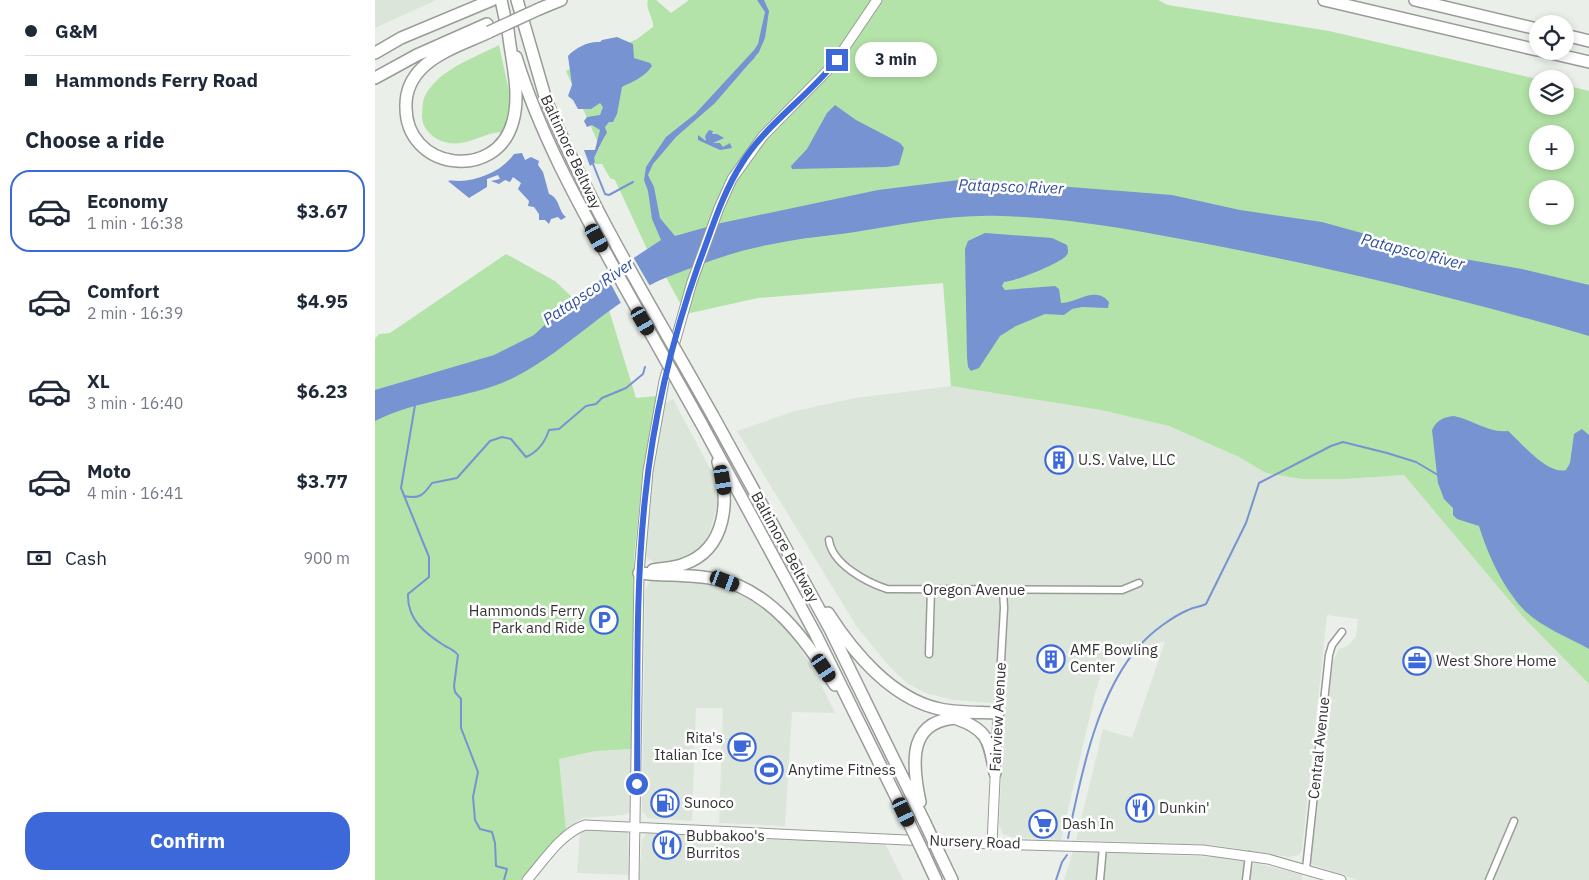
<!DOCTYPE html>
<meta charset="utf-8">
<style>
:root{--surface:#fff;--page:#f2f2f3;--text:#1f2937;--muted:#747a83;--line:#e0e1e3;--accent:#3c68d9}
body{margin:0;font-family:"IBM Plex Sans",sans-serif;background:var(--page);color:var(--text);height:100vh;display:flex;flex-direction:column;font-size:19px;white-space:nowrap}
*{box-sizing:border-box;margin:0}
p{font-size:16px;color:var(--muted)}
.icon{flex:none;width:28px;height:28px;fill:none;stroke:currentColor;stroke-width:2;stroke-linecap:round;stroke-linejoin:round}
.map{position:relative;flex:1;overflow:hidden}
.side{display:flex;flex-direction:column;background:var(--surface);width:375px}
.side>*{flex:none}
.guide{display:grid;align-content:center;height:110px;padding:0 25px;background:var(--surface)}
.fabs{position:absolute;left:1154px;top:15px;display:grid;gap:10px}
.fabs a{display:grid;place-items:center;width:45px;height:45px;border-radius:50%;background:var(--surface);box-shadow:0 2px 8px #0003;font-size:25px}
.end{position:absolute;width:22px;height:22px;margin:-11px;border:6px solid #3c68d9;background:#fff;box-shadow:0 0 0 2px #fff}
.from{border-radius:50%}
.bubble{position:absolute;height:35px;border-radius:18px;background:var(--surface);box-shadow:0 2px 8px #0003;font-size:16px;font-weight:700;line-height:35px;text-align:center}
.car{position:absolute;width:15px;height:30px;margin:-15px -8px;border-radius:6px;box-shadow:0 0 4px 1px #0007;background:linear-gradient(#222 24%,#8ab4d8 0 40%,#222 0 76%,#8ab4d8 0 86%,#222 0)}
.guide b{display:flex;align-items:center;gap:18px;height:48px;font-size:19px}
.guide b+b{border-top:1px solid var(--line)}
.guide i{width:12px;height:12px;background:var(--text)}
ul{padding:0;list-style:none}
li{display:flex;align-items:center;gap:15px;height:82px;margin:0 10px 8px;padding:0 15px;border:2px solid transparent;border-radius:20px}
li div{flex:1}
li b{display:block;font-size:19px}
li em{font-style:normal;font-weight:700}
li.on{border-color:var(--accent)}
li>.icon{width:45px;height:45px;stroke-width:1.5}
h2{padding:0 25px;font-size:22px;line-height:60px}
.pay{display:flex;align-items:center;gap:12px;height:55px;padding:0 25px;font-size:19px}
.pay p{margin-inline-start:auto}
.button{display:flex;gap:10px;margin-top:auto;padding:10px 25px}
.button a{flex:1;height:58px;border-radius:20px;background:var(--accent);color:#fff;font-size:20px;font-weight:700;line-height:58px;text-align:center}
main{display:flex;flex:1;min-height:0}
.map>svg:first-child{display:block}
.built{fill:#dce5da}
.green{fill:#b3e3a8;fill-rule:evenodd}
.water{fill:#7793d1}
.pier{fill:#ebefea}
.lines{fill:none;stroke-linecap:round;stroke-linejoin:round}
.stream{stroke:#7793d1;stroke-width:2}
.street-casing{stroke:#989c97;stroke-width:9}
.secondary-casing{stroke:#989c97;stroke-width:11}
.highway-casing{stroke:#989c97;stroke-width:14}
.street{stroke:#fff;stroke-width:6}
.secondary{stroke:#fff;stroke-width:9}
.highway{stroke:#fff;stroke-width:11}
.highway-bridge-casing{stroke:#989c97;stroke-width:14;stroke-linecap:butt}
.highway-bridge{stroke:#fff;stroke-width:11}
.route{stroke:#3c68d9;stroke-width:6}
.labels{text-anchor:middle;stroke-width:5;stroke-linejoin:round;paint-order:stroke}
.street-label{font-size:15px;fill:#323332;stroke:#fff}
.poi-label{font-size:15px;fill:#323332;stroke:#fff;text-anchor:start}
.water-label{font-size:16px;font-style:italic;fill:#32509b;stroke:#fff}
</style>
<main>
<section class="side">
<div class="guide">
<b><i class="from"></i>G&amp;M</b>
<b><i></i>Hammonds Ferry Road</b>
</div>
<h2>Choose a ride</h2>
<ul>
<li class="on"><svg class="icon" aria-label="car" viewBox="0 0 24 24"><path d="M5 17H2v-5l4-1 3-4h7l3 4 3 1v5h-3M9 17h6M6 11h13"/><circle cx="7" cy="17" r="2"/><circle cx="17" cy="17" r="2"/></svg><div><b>Economy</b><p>1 min · 16:38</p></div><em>$3.67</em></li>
<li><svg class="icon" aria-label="car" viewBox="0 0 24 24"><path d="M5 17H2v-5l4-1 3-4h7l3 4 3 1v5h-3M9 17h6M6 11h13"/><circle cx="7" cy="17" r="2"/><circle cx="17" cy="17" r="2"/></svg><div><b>Comfort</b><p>2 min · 16:39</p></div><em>$4.95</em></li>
<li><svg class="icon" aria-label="car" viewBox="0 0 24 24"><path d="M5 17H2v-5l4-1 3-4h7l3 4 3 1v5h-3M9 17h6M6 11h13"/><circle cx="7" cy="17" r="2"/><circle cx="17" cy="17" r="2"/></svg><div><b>XL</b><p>3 min · 16:40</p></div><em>$6.23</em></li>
<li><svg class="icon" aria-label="car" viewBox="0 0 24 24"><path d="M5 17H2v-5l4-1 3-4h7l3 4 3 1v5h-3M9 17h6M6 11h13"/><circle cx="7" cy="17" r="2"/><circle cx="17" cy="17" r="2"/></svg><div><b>Moto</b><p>4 min · 16:41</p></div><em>$3.77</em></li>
</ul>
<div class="pay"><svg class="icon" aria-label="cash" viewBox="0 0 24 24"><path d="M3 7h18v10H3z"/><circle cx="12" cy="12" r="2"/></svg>Cash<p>900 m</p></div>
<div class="button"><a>Confirm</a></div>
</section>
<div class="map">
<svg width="1214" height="880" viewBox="0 0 1214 880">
<rect width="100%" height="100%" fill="#ebefea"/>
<path class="built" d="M 0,0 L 61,0 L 0,28 Z
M 576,386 L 726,410 L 794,426 L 864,457 L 891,473 L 927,479 L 970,479 L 1029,475 L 1150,619 L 1214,684 L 1214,880 L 982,880 L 936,864 L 958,661 L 964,649 L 972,646 L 981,637 L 983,619 L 952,615 L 927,850 L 924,855 L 914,857 L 838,845 L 701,840 L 728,729 L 757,738 L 790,641 L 731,659 L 720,694 L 686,840 L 636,837 L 628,834 L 624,824 L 630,704 L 578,700 L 550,693 L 532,683 L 515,667 L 482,627 L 362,431 L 420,411 L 480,398 Z
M 298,399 L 337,472 L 343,487 L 343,503 L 334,534 L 327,545 L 312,557 L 301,561 L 280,563 L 272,558 L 271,552 L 276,474 L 288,404 Z
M 281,578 L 343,582 L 386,603 L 408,625 L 437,666 L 460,713 L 417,712 L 410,826 L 344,823 L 348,708 L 321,708 L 317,821 L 273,818 L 267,811 L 270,590 L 275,581 Z
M 257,749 L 255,812 L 249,815 L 207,818 L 191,830 L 184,759 L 220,751 Z
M 219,828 L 250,830 L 253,833 L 254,875 L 202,873 L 205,832 Z
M 273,832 L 510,843 L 528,880 L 264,880 L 267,839 Z
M 698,851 L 865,858 L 869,861 L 867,880 L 689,880 Z
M 880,863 L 927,874 L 927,880 L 874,880 L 875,870 Z"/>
<path class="green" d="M 273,0 L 281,0 L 296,13 L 314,0 L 783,0 L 793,5 L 954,31 L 1162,79 L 1162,106 L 1190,106 L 1190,85 L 1214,91 L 1214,684 L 1150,619 L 1029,475 L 970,479 L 927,479 L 891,473 L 864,457 L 794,426 L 726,410 L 576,386 L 568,283 L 383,298 L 311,314 L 291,277 L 272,249 L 240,180 L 235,178 L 227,164 L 218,164 L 219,158 L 225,147 L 191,71 L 262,39 L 278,27 C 279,18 270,9 273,0 ZM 1162,134 L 1190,134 L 1190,161 L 1162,161 ZM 1162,189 L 1190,189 L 1190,216 L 1162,216 Z
M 124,45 L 134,91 L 135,102 L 129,132 C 108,131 91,150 66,141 C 55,136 46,126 47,115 C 48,109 47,101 50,96 C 64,69 99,58 124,45 Z
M 131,254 L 180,281 L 198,298 L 234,310 L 261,398 L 281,396 L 268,470 L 259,558 L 257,749 L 220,751 L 184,759 L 191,830 L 146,880 L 0,880 L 0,339 L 4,334 L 15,333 Z"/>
<path class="water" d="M 382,0 L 389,0 L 394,11 L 390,38 L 384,52 L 340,103 L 301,137 L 278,164 L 273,175 L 279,187 L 285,218 L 300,236 L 346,223 L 503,190 L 592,179 L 797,195 L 865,210 L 947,222 L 1066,255 L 1147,269 L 1214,285 L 1214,336 C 1094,301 971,271 848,247 C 774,233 701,218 626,216 C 578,214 528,224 480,232 C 453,236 425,238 398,244 C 363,250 328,263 295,276 C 236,299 195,349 140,377 C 96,399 44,398 0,421 L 0,390 L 119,355 L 159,335 L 198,298 L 286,240 L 277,219 L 273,191 L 269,180 L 271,167 L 291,137 L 320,114 L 379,50 L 383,44 L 390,12 Z
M 242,37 L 258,44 L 259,58 L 275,63 L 277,66 C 269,78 258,81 247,87 L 242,114 L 238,122 L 234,122 L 230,127 L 232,133 C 226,141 224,149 219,158 L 220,162 L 215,166 L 209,150 L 220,150 L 225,130 L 217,125 L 212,127 L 209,121 L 212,117 L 225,115 L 228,107 L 225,103 L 216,109 L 203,109 L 198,100 L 193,96 L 197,85 L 193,56 C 201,47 214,41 225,42 L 227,40 Z
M 460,105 L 481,120 L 525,143 L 529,148 L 524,165 L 512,167 L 417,169 L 416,166 L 432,149 L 452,113 Z
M 334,130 L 338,131 L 337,134 L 342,134 L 349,138 L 338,143 L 345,143 L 348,147 L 355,143 L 357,148 L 345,150 L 323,140 L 323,135 L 331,141 L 330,136 Z
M 147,153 L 150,160 L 156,157 L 164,161 L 163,165 L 168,172 L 174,194 C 185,198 183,211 191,217 L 186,220 L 183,217 L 176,219 L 174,224 L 170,220 L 164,220 L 164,214 L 159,207 L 153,206 L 154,201 L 143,189 L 146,183 L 138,177 L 135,182 L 130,180 L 124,184 L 116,181 L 125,179 L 123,175 L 112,179 L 112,187 L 94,198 L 73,181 C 76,180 80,181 84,181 C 105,180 127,171 139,154 Z
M 610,233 L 677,238 L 692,245 C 693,249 694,253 691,256 C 685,263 639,282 629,282 L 627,286 L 630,290 L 680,286 L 684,289 L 686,303 C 702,303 720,285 734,302 L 733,308 L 707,307 L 697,309 L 689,315 L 670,314 L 641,326 L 625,336 L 604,368 L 596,371 L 593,367 L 592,357 L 590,249 L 593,241 Z
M 1079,416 C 1099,420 1112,433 1133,431 C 1146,442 1172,475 1191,470 L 1195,463 L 1199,434 L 1207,429 L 1214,435 L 1214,649 C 1193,637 1168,628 1150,611 C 1128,588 1113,555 1104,526 L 1082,519 L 1078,515 L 1078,508 L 1069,499 L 1063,483 L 1057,430 C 1062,420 1068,417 1079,416 Z"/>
<path class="pier" d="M 257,255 L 276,288 L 247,305 L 230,273 Z"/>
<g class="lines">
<path class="stream" d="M 370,66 L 379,57
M 218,164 L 230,194 L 234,195 L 258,182
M 40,405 L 26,488 L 54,557 L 54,577 L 33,594 C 32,620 51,634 70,646 C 76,649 79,650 83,655 L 79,686 L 80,692 L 86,699 L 86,728 L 103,772 L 98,797 L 100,820 L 105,829 L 117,832 L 120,843 L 121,866 L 132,869 L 129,880
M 29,496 C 44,499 48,496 57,483 L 82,478 L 115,441 L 127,437 L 136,439 L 151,457 C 163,452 170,442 174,430 L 184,429 L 211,406 L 221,404 L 227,398 L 251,388 L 268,374 L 270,367
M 693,838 C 706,775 722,692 766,644 C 778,631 797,617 813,610 C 818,607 825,607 831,604 L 871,523 L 884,483 L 956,446 L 968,442 L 1012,453 L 1041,462 L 1063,475
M 681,880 L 687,862 L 692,855"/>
<g class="street-casing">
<path id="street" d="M 454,540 C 457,564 491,582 512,589 L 747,590 L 764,583
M 554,654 L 556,590
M 623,713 L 629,608 L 628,590
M 931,869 L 954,655 L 957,645 L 967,632
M 725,880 L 728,847
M 871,880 L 874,855
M 1114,880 L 1139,821"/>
</g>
<g class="secondary-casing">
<path id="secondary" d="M 617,844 L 623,713
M 152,880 C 169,861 185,834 210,825 L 617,844 L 828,850 L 893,859 L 966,880
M 259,880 L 264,573 L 273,471 L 289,381 L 317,282 L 344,208 L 357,179 L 388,136 L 458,65 L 502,0"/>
</g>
<g class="highway-casing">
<path id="highway" d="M 126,0 L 133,32
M 142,0 L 171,100
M 949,0 L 1162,50
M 1040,0 L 1162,29
M 164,9 L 186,0
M 114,32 C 93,42 64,51 47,68 C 37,78 31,91 31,105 C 29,170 122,183 138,121 C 146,93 136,59 133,30
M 1190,35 L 1214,41
M 1167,51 L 1214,62
M 0,53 L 26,38 L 117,0
M 141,57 C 166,138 207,210 248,284
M 0,78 L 42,55 L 112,24
M 338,416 L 455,629 L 550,823
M 326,423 L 441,635 L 534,823
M 278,570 C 289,568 299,568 309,564 C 352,549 355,499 343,462
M 264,573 C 289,576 315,574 340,579 C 395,588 432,642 460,685
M 453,613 C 478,652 517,699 565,709 C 583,713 604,712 623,713
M 582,719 C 614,730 614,742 620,773
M 545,802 C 536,760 533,716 590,718
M 549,854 L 561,880
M 565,855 L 577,880"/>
</g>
<use href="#street" class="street"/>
<use href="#secondary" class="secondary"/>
<use href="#highway" class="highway"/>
<g class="highway-bridge-casing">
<path id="highway-bridge" d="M 114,32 L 164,9
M 171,100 C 216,210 280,312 338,416
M 248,284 L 326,423
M 534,823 L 549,854
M 550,823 L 565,855"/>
</g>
<use href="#highway-bridge" class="highway-bridge"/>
</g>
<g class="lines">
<path class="route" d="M 262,784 C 263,689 260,593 270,499 C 278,419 297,339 324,263 C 337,229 347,194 367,163 C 392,123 433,97 462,60"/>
</g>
<defs>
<g id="building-ring" transform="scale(1.4375)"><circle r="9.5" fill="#fff" stroke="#3c68d9" stroke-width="1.5"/><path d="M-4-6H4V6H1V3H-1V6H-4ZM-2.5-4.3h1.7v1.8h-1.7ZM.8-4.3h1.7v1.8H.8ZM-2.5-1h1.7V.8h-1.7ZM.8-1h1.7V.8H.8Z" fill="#3c68d9"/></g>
<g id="parking-ring" transform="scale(1.4375)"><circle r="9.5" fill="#fff" stroke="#3c68d9" stroke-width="1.5"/><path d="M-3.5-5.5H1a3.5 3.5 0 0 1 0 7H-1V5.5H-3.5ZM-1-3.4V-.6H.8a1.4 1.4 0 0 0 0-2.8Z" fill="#3c68d9"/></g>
<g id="office-ring" transform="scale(1.4375)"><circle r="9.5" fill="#fff" stroke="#3c68d9" stroke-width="1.5"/><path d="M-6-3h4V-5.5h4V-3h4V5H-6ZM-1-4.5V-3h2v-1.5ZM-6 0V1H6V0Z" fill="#3c68d9"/></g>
<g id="cafe-ring" transform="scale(1.4375)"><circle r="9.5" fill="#fff" stroke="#3c68d9" stroke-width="1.5"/><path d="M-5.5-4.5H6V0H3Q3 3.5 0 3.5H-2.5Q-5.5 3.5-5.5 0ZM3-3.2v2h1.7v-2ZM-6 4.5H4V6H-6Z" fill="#3c68d9"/></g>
<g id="stadium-ring" transform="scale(1.4375)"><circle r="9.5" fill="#fff" stroke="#3c68d9" stroke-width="1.5"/><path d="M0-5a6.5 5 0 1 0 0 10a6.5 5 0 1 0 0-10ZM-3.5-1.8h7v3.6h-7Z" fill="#3c68d9"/></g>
<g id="fuel-ring" transform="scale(1.4375)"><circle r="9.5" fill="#fff" stroke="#3c68d9" stroke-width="1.5"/><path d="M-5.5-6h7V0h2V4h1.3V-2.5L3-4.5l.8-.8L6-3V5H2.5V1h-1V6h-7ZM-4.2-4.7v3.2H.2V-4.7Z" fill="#3c68d9"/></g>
<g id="restaurant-ring" transform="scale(1.4375)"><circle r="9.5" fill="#fff" stroke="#3c68d9" stroke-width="1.5"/><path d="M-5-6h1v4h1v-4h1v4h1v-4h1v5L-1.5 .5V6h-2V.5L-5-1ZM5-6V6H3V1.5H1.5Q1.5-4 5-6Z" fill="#3c68d9"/></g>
<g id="supermarket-ring" transform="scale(1.4375)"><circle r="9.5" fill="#fff" stroke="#3c68d9" stroke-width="1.5"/><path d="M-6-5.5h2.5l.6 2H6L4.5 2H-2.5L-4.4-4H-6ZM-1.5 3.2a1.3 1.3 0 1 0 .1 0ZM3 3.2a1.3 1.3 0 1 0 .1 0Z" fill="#3c68d9"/></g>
</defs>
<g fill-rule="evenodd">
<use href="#building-ring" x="684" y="460"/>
<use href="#parking-ring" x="229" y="620"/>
<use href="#building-ring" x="676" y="659"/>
<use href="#office-ring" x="1042" y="661"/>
<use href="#cafe-ring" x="367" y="747"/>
<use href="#stadium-ring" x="394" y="770"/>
<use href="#fuel-ring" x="290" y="803"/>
<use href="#restaurant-ring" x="765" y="808"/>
<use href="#supermarket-ring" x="668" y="824"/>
<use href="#restaurant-ring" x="292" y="845"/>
</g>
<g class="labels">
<g class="street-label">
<text transform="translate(196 152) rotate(65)" y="5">Baltimore Beltway</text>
<text transform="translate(410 547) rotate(61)" y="5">Baltimore Beltway</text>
<text x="599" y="595">Oregon Avenue</text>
<text transform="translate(623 717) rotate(-87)" y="5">Fairview Avenue</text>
<text transform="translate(944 748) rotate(-84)" y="5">Central Avenue</text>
<text transform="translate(600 842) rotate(2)" y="5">Nursery Road</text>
</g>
<g class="poi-label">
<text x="703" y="465">U.S. Valve, LLC</text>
<text x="210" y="616" text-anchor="end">Hammonds Ferry<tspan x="210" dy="17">Park and Ride</tspan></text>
<text x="695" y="655">AMF Bowling<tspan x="695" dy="17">Center</tspan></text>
<text x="1061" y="666">West Shore Home</text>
<text x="348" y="743" text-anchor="end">Rita's<tspan x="348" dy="17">Italian Ice</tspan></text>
<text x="413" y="775">Anytime Fitness</text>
<text x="309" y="808">Sunoco</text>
<text x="784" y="813">Dunkin'</text>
<text x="687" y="829">Dash In</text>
<text x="311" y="841">Bubbakoo's<tspan x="311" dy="17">Burritos</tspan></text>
</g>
<g class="water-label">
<text transform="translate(636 186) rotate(2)" y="6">Patapsco River</text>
<text transform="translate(1038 251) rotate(14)" y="6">Patapsco River</text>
<text transform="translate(213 291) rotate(-34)" y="6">Patapsco River</text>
</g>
</g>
</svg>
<div class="fabs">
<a><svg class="icon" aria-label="locate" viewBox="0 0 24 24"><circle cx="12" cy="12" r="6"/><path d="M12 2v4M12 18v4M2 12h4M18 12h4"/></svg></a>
<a><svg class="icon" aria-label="layers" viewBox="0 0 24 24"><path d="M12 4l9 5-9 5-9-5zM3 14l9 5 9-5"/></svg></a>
<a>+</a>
<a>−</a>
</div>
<i class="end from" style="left:262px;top:784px"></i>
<i class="end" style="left:462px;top:60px"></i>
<div class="bubble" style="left:480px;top:42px;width:82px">3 min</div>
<i class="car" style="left:222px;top:238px;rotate:151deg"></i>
<i class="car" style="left:268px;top:321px;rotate:150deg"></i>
<i class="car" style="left:348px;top:480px;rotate:170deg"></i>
<i class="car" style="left:350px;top:581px;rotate:111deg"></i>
<i class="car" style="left:449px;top:668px;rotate:146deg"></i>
<i class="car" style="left:529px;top:812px;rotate:155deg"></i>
</div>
</main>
